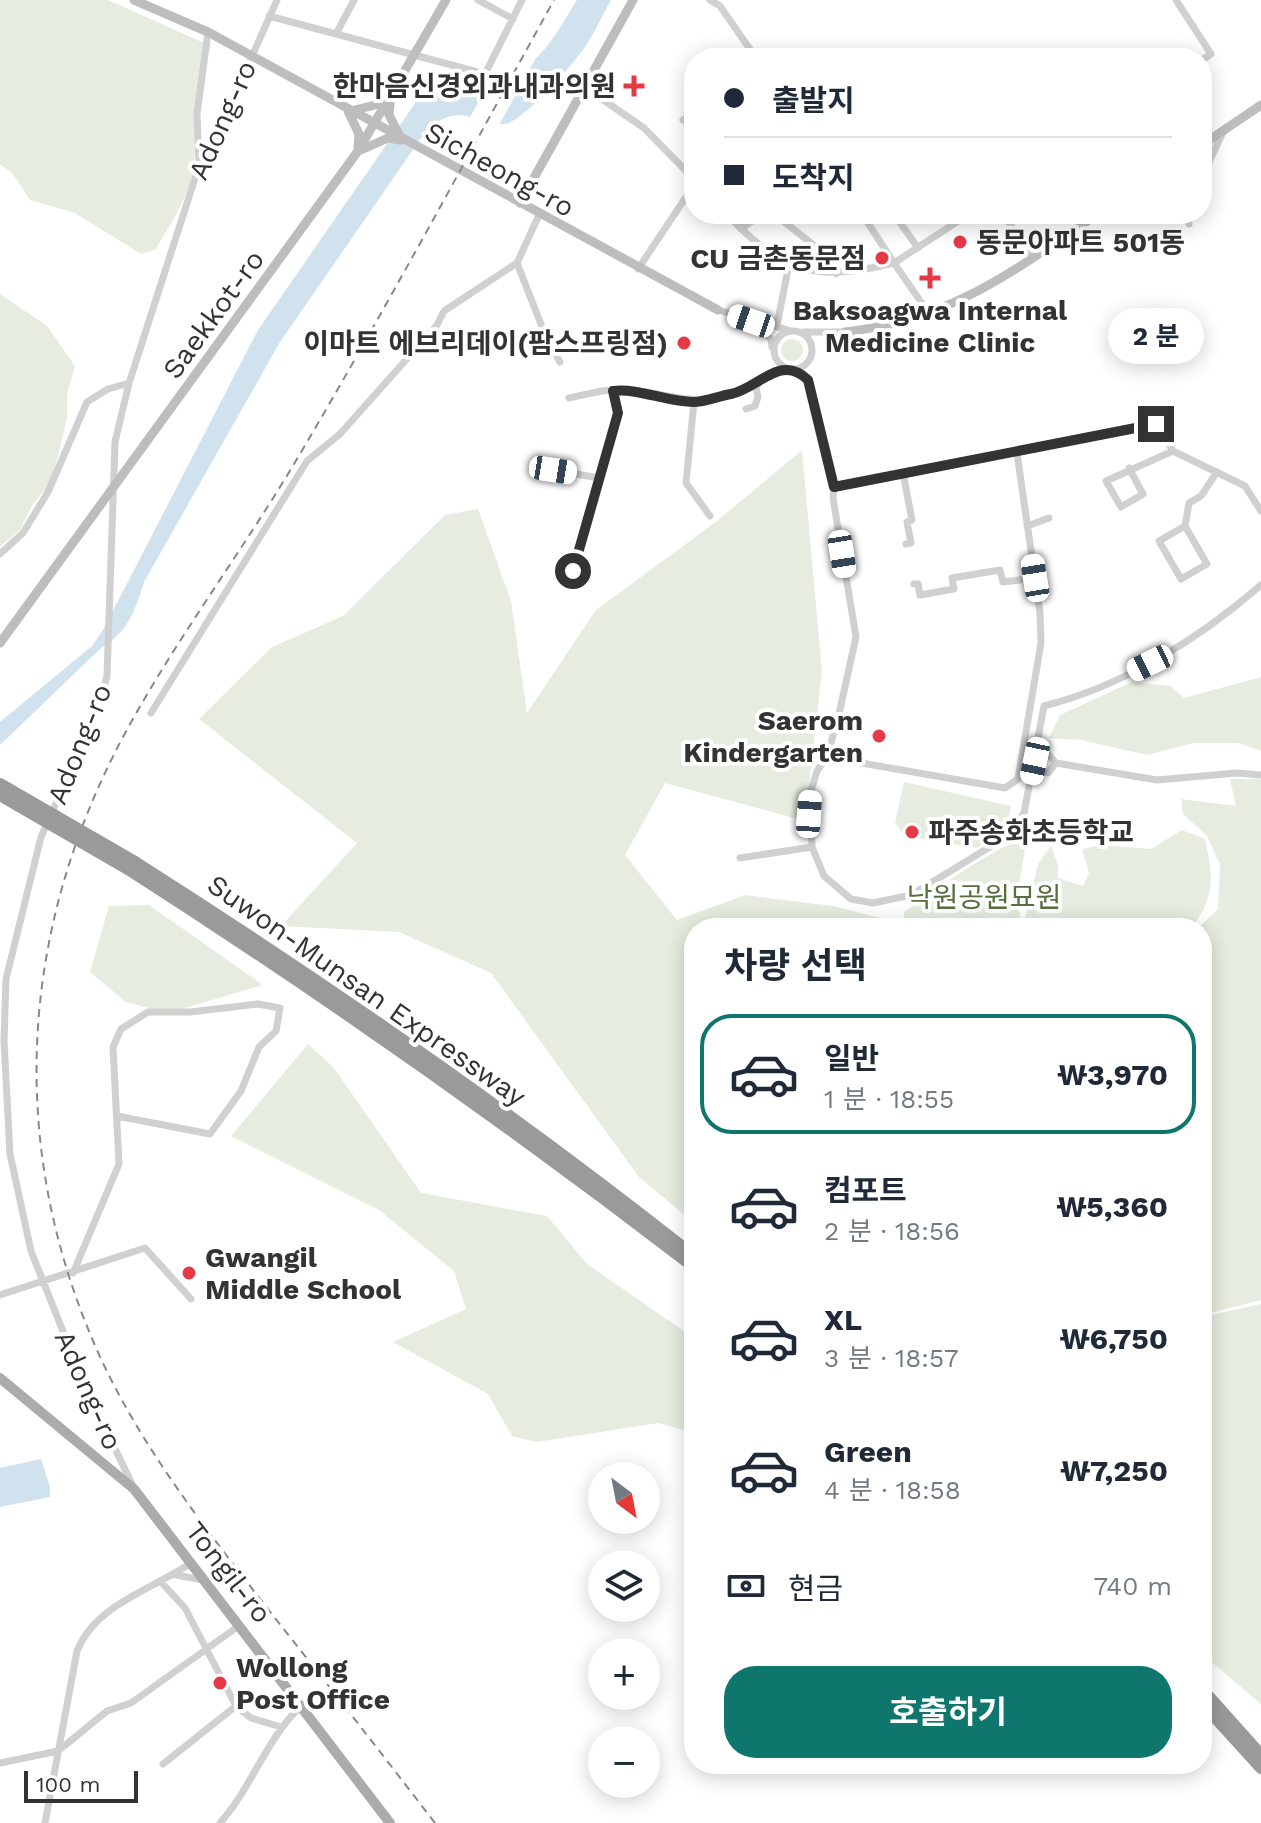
<!DOCTYPE html>
<html lang="ko">
<meta charset="utf-8">
<style>
:root{--surface:#fff;--page:#f2f2f3;--text:#1f2937;--muted:#747a83;--line:#e0e1e3;--accent:#0f766e}
body{margin:0;font-family:"Work Sans","Noto Sans KR",sans-serif;background:var(--page);color:var(--text);height:100vh;display:flex;flex-direction:column;font-size:30px;white-space:nowrap}
*{box-sizing:border-box;margin:0}
p{font-size:26px;color:var(--muted)}
.icon{flex:none;width:44px;height:44px;fill:none;stroke:currentColor;stroke-width:2;stroke-linecap:round;stroke-linejoin:round}
.map{position:relative;flex:1;overflow:hidden}
.details{position:absolute;left:684px;top:918px;width:528px;height:856px;display:flex;flex-direction:column;background:var(--surface);border-radius:32px;box-shadow:0 4px 20px #0003}
.details>*{flex:none}
.banner{position:absolute;left:684px;top:48px;width:528px;height:176px;border-radius:32px;box-shadow:0 4px 20px #0003;display:grid;align-content:center;height:176px;padding:0 40px;background:var(--surface)}
.needle{width:52px;rotate:148deg}
.tools{position:absolute;left:588px;top:1462px;display:grid;gap:16px}
.tools a{display:grid;place-items:center;width:72px;height:72px;border-radius:50%;background:var(--surface);box-shadow:0 4px 20px #0003;font-size:40px}
.scale{position:absolute;left:24px;bottom:20px;width:114px;box-sizing:border-box;padding-left:8px;border:4px solid #333;border-top:0;font-size:22px;line-height:28px;white-space:nowrap;color:#333;-webkit-text-stroke:6px #fff;paint-order:stroke}
.end{position:absolute;width:36px;height:36px;margin:-18px;border:10px solid #333;background:#fff;box-shadow:0 0 0 4px #fff}
.from{border-radius:50%}
.bubble{position:absolute;height:56px;border-radius:28px;background:var(--surface);box-shadow:0 4px 20px #0003;font-size:26px;font-weight:700;line-height:56px;text-align:center}
.car{position:absolute;width:24px;height:48px;margin:-24px -12px;border-radius:10px;box-shadow:0 0 6px 2px #0007;background:linear-gradient(#fff 24%,#345 0 40%,#fff 0 76%,#345 0 86%,#fff 0)}
.banner b{display:flex;align-items:center;gap:28px;height:76px;font-size:30px}
.banner b+b{border-top:2px solid var(--line)}
.banner i{width:20px;height:20px;background:var(--text)}
ul{padding:0;list-style:none}
li{display:flex;align-items:center;gap:24px;height:120px;margin:0 16px 12px;padding:0 24px;border:4px solid transparent;border-radius:32px}
li div{flex:1}
li b{display:block;font-size:30px}
li em{font-style:normal;font-weight:700}
li.selected{border-color:var(--accent)}
li>.icon{width:72px;height:72px;stroke-width:1.5}
h2{padding:0 40px;font-size:36px;line-height:96px}
.pay{display:flex;align-items:center;gap:20px;height:88px;padding:0 40px;font-size:30px}
.pay p{margin-inline-start:auto}
.cta{display:flex;gap:16px;margin-top:auto;padding:16px 40px}
.cta a{flex:1;height:92px;border-radius:32px;background:var(--accent);color:#fff;font-size:32px;font-weight:700;line-height:92px;text-align:center}
.map>svg:first-child{display:block}
.green{fill:#e6ecdf}
.water{fill:#cfe2ee}
.pier{fill:#fff}
.lines{fill:none;stroke-linecap:round;stroke-linejoin:round}
.street{stroke:#d0d0d0;stroke-width:7}
.secondary{stroke:#bdbdbd;stroke-width:9}
.primary{stroke:#ababab;stroke-width:10}
.highway{stroke:#9a9a9a;stroke-width:12}
.rail{stroke:#888;stroke-width:2;stroke-dasharray:8 6;stroke-linecap:butt}
.highway-bridge{stroke:#9a9a9a;stroke-width:12}
.route{stroke:#333;stroke-width:10}
.poi-dot{fill:#e63946;stroke:#fff;stroke-width:3}
.labels{text-anchor:middle;stroke-width:8;stroke-linejoin:round;paint-order:stroke}
.poi-label{font-size:28px;font-weight:bold;fill:#333;stroke:#fff;text-anchor:end}
.street-label{font-size:28px;fill:#333;stroke:#fff}
.park-label{font-size:28px;fill:#56703f;stroke:#fff}
</style>
<div class="map">
<svg width="1261" height="1823" viewBox="0 0 1261 1823">
<rect width="100%" height="100%" fill="#fff"/>
<path class="green" d="M 0,0 L 108,0 L 211,46 C 194,87 199,127 193,169 C 190,195 169,226 156,249 L 141,254 L 75,213 L 30,200 L 13,174 L 0,164 Z
M 0,294 L 47,326 L 75,366 L 67,394 L 67,418 L 52,481 L 32,505 L 20,530 L 0,547 Z
M781 350a11 11 0 1 1 22 0a11 11 0 1 1-22 0Z
M 802,450 L 822,672 L 805,821 L 665,783 L 625,855 L 677,920 L 745,895 L 833,906 L 904,924 L 904,912 C 943,884 983,855 1027,836 L 1017,898 L 1022,928 L 694,928 L 694,1223 L 639,1177 L 491,973 L 399,932 L 281,926 L 357,843 L 199,719 L 272,647 L 343,616 L 445,515 L 478,509 L 511,601 L 527,713 L 596,610 L 717,521 Z
M 1261,677 L 1261,751 L 1239,743 L 1193,743 L 1147,755 L 1081,740 L 1049,738 L 1060,715 L 1132,682 L 1170,686 L 1184,698 Z
M 1230,779 L 1261,779 L 1261,1300 L 1202,1315 L 1202,928 L 1198,928 L 1218,909 L 1220,865 L 1207,836 L 1183,814 L 1181,799 L 1236,806 Z
M 904,782 L 1011,806 L 1005,830 L 977,848 L 906,836 L 895,823 Z
M 1182,830 L 1205,839 C 1213,875 1216,898 1191,928 L 1027,928 L 1024,924 L 1038,864 L 1051,846 L 1058,865 L 1058,878 L 1083,886 L 1089,873 L 1082,849 L 1103,845 L 1151,849 Z
M 149,905 L 263,985 L 168,1013 L 126,1002 L 90,972 L 109,906 Z
M 308,1044 L 334,1068 L 421,1193 L 547,1216 L 587,1264 L 694,1338 L 694,1433 L 658,1423 L 537,1442 L 512,1436 L 488,1394 L 393,1342 L 466,1309 L 454,1271 L 379,1210 L 231,1136 Z
M 1261,1304 L 1261,1704 L 1202,1654 L 1202,1317 Z"/>
<path class="water" d="M 577,0 L 611,0 C 603,14 596,30 587,44 C 576,61 522,124 504,124 C 470,124 463,102 428,128 L 280,342 L 144,582 C 135,611 128,632 101,648 L 0,745 L 0,722 L 92,646 L 103,630 L 258,330 L 418,99 C 441,83 457,87 483,84 C 534,79 553,38 577,0 Z
M 41,1459 L 50,1487 L 50,1497 L 0,1507 L 0,1468 Z"/>
<path class="pier" d="M 538,54 L 498,127 L 469,119 L 492,78 L 513,71 Z"/>
<g class="lines">
<path class="street" d="M 478,0 L 513,19
M 710,0 L 720,6 L 756,58
M 1176,0 L 1211,54 L 1202,60
M 269,16 L 485,74 L 522,0
M 336,34 L 354,0
M 583,86 L 644,128 L 694,179
M 683,120 L 694,113
M 199,165 L 197,114 L 208,32
M 1202,177 L 1223,132
M 727,214 C 783,274 816,282 894,263 L 862,214
M 774,214 L 829,257 L 836,274
M 894,214 L 918,248
M 1003,214 L 1033,258
M 1188,214 L 1189,224
M 539,215 L 517,263 L 546,337 L 560,362
M 741,229 L 762,214
M 638,269 L 694,185
M 718,310 L 791,331
M 930,315 L 894,263 L 969,214
M 753,323 L 771,339 L 772,347
M 777,325 L 789,264
M774 350a19 19 0 1 1 38 0a19 19 0 1 1-38 0Z
M 803,332 L 845,332
M 797,369 L 808,380 L 834,487
M 569,398 C 588,394 611,387 631,390 C 690,397 705,413 762,377
M 694,402 L 686,483 L 710,516
M 746,409 L 755,406 L 758,397 L 756,388 L 762,377 L 786,368
M 1129,468 L 1143,494 L 1121,507 L 1106,481 L 1173,451
M 553,470 L 599,478
M 903,473 L 912,520 L 907,522 L 911,543 L 906,544
M 1261,511 L 1245,486 L 1173,451 L 1156,424 L 834,487 L 833,498 L 856,637 L 839,714 L 827,757 L 817,771 L 810,794 L 812,847 L 824,876 L 851,899 L 873,903 L 911,895 L 1003,839 L 1016,825 L 1024,813 L 1044,706 C 1123,686 1199,639 1261,585
M 1027,526 L 1049,518
M 1185,526 L 1207,564 L 1181,579 L 1159,541 Z
M 1185,526 L 1189,503 L 1201,496 L 1217,472
M 0,554 L 23,533 L 48,492 L 87,402 L 108,389 L 129,383
M 573,571 L 618,413 L 613,391
M 914,584 L 918,584 L 920,595 L 954,589 L 952,578 L 1000,570 L 1003,582 L 1035,578
M 151,713 L 307,461 L 340,434 L 437,325 L 444,311 L 517,263
M 827,757 L 1005,788 L 1018,779 L 1041,643 L 1040,613 L 1017,453
M 1056,763 L 1048,773 L 1038,770 L 1035,764 L 1037,756 L 1046,752 L 1056,763 L 1157,780 L 1237,773 L 1261,775
M 740,858 L 812,847
M 73,1273 L 119,1164 L 113,1047 L 121,1029 L 148,1012 L 190,1012 L 258,1004 L 280,1008 L 276,1031 L 259,1047 L 241,1091 L 210,1134 L 117,1116
M 0,1295 L 145,1248 L 191,1299
M 133,1486 L 84,1384 L 31,1251 L 10,1154 L 4,1041 L 6,979 L 41,837 L 98,709 L 107,676 L 115,442 L 129,383 L 199,166 L 209,153 L 277,0
M 176,1575 L 203,1580
M 161,1582 L 185,1608 L 236,1706 L 251,1718 L 281,1727
M 0,1763 L 58,1751 L 107,1711 L 131,1703 L 240,1625
M 163,1764 L 236,1706
M 45,1823 L 77,1651 C 96,1604 152,1590 191,1563
M 220,1823 C 252,1787 266,1739 301,1706"/>
<path class="secondary" d="M 134,0 L 208,32 L 718,310
M 390,104 L 389,115 L 401,138
M 348,111 L 359,134 L 358,149
M 351,111 L 387,102
M 1202,145 L 1261,105
M 361,150 L 388,138 L 400,140
M 520,203 L 633,0
M 845,332 C 951,320 1012,272 1098,214
M 0,643 L 358,151 L 446,0"/>
<path class="primary" d="M 0,1378 L 134,1489 L 390,1823"/>
<path class="highway" d="M 135,862 C 327,984 515,1114 694,1256
M 128,869 C 323,994 511,1126 694,1267
M 1202,1689 L 1261,1755
M 1202,1703 L 1261,1768"/>
<path class="rail" d="M 435,1823 C 382,1754 329,1686 275,1618 C 211,1536 145,1453 101,1359 C 7,1153 17,936 123,737 C 174,642 239,556 294,464 C 385,311 468,155 554,0"/>
<path class="highway-bridge" d="M 0,784 L 135,862
M 0,795 L 128,869"/>
</g>
<g class="lines">
<path class="route" d="M 573,571 L 618,413 L 613,391 C 640,388 666,402 694,402 C 705,402 719,396 731,394 C 759,388 781,353 808,380 L 834,487 L 1156,424"/>
</g>
<g class="poi-dot">
<path d="M630 74h8v8h8v8h-8v8h-8v-8h-8v-8h8z"/>
<circle cx="960" cy="242" r="8"/>
<circle cx="882" cy="258" r="8"/>
<path d="M926 266h8v8h8v8h-8v8h-8v-8h-8v-8h8z"/>
<circle cx="684" cy="343" r="8"/>
<circle cx="879" cy="736" r="8"/>
<circle cx="912" cy="832" r="8"/>
<circle cx="189" cy="1273" r="8"/>
<circle cx="220" cy="1683" r="8"/>
</g>
<g class="labels">
<g class="poi-label">
<text x="616" y="96">한마음신경외과내과의원</text>
<text x="976" y="252" text-anchor="start">동문아파트 501동</text>
<text x="866" y="268">CU 금촌동문점</text>
<text x="930" y="320" text-anchor="middle">Baksoagwa Internal<tspan x="930" dy="32">Medicine Clinic</tspan></text>
<text x="668" y="353">이마트 에브리데이(팜스프링점)</text>
<text x="863" y="730">Saerom<tspan x="863" dy="32">Kindergarten</tspan></text>
<text x="928" y="842" text-anchor="start">파주송화초등학교</text>
<text x="205" y="1267" text-anchor="start">Gwangil<tspan x="205" dy="32">Middle School</tspan></text>
<text x="236" y="1677" text-anchor="start">Wollong<tspan x="236" dy="32">Post Office</tspan></text>
</g>
<g class="street-label">
<text transform="translate(222 120) rotate(-66)" y="10">Adong-ro</text>
<text transform="translate(500 169) rotate(29)" y="10">Sicheong-ro</text>
<text transform="translate(213 314) rotate(-54)" y="10">Saekkot-ro</text>
<text transform="translate(79 744) rotate(-68)" y="10">Adong-ro</text>
<text transform="translate(367 990) rotate(35)" y="10">Suwon-Munsan Expressway</text>
<text transform="translate(89 1390) rotate(66)" y="10">Adong-ro</text>
<text transform="translate(229 1572) rotate(52)" y="10">Tongil-ro</text>
</g>
<g class="park-label">
<text x="984" y="907">낙원공원묘원</text>
</g>
</g>
</svg>
<div class="tools">
<a><svg class="needle" viewBox="-14 -14 28 28"><path d="M0-13l5 13h-10z" fill="#e53935"/><path d="M0 13l5-13h-10z" fill="#747a83"/></svg></a>
<a><svg class="icon" aria-label="layers" viewBox="0 0 24 24"><path d="M12 4l9 5-9 5-9-5zM3 14l9 5 9-5"/></svg></a>
<a>+</a>
<a>−</a>
</div>
<div class="scale">100 m</div>
<i class="end from" style="left:573px;top:571px"></i>
<i class="end" style="left:1156px;top:424px"></i>
<div class="bubble" style="left:1108px;top:308px;width:96px">2 분</div>
<i class="car" style="left:751px;top:321px;rotate:289deg"></i>
<i class="car" style="left:553px;top:470px;rotate:99deg"></i>
<i class="car" style="left:842px;top:554px;rotate:171deg"></i>
<i class="car" style="left:1035px;top:578px;rotate:351deg"></i>
<i class="car" style="left:1150px;top:663px;rotate:244deg"></i>
<i class="car" style="left:1035px;top:761px;rotate:192deg"></i>
<i class="car" style="left:809px;top:814px;rotate:4deg"></i>
<div class="banner">
<b><i class="from"></i>출발지</b>
<b><i></i>도착지</b>
</div>
<section class="details">
<h2>차량 선택</h2>
<ul>
<li class="selected"><svg class="icon" aria-label="car" viewBox="0 0 24 24"><path d="M5 17H2v-5l4-1 3-4h7l3 4 3 1v5h-3M9 17h6M6 11h13"/><circle cx="7" cy="17" r="2"/><circle cx="17" cy="17" r="2"/></svg><div><b>일반</b><p>1 분 · 18:55</p></div><em>₩3,970</em></li>
<li><svg class="icon" aria-label="car" viewBox="0 0 24 24"><path d="M5 17H2v-5l4-1 3-4h7l3 4 3 1v5h-3M9 17h6M6 11h13"/><circle cx="7" cy="17" r="2"/><circle cx="17" cy="17" r="2"/></svg><div><b>컴포트</b><p>2 분 · 18:56</p></div><em>₩5,360</em></li>
<li><svg class="icon" aria-label="car" viewBox="0 0 24 24"><path d="M5 17H2v-5l4-1 3-4h7l3 4 3 1v5h-3M9 17h6M6 11h13"/><circle cx="7" cy="17" r="2"/><circle cx="17" cy="17" r="2"/></svg><div><b>XL</b><p>3 분 · 18:57</p></div><em>₩6,750</em></li>
<li><svg class="icon" aria-label="car" viewBox="0 0 24 24"><path d="M5 17H2v-5l4-1 3-4h7l3 4 3 1v5h-3M9 17h6M6 11h13"/><circle cx="7" cy="17" r="2"/><circle cx="17" cy="17" r="2"/></svg><div><b>Green</b><p>4 분 · 18:58</p></div><em>₩7,250</em></li>
</ul>
<div class="pay"><svg class="icon" aria-label="cash" viewBox="0 0 24 24"><path d="M3 7h18v10H3z"/><circle cx="12" cy="12" r="2"/></svg>현금<p>740 m</p></div>
<div class="cta"><a>호출하기</a></div>
</section>
</div>
